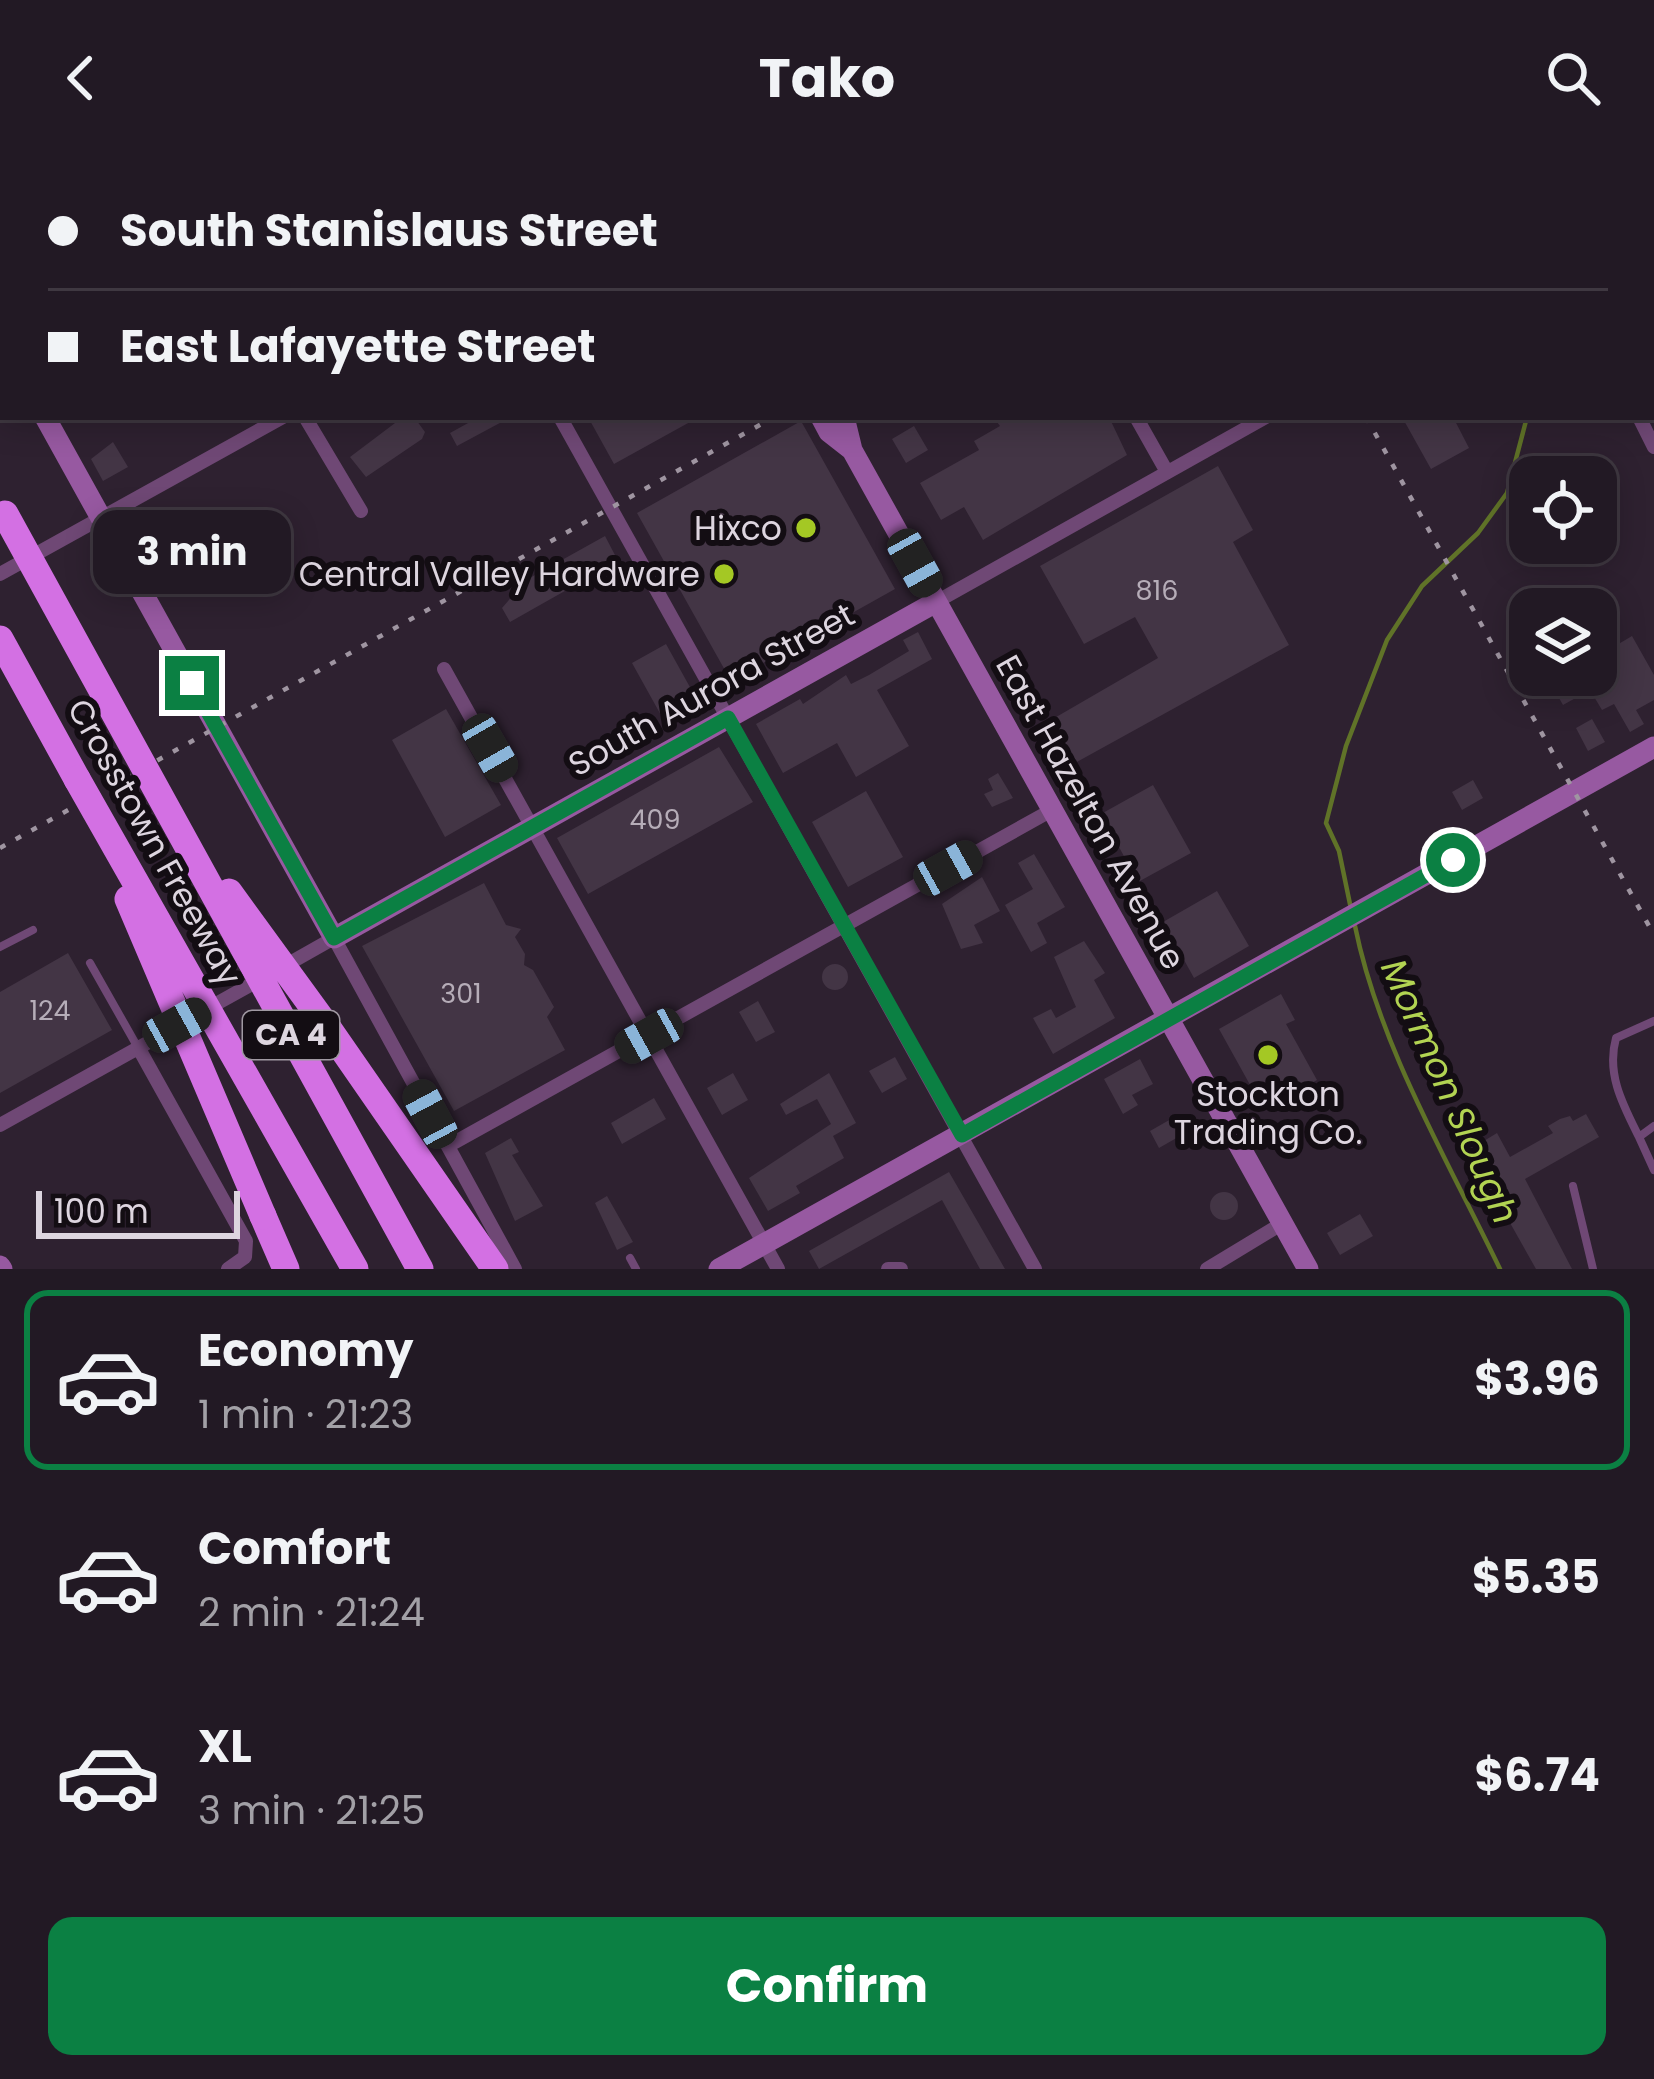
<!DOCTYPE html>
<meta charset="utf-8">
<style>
:root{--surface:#221924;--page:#2a222c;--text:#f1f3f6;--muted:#a2a0a6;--line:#3f3841;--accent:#0b8043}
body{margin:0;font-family:Poppins,sans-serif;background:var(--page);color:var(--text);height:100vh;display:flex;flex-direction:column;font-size:45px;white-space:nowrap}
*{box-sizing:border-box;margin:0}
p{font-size:39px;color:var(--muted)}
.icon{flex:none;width:66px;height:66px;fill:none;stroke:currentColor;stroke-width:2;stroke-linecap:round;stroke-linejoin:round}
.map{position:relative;height:1113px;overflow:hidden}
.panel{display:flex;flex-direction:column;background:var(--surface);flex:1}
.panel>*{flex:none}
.guide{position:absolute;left:0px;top:0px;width:1656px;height:264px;box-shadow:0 6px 30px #0003,0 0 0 3px var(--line);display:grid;align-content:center;height:264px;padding:0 48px;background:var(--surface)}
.buttons{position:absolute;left:1509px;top:300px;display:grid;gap:24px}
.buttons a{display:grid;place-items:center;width:108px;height:108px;border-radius:24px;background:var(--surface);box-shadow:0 6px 30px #0003,0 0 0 3px var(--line);font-size:60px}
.scale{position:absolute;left:36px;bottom:30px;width:204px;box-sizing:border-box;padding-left:12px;border:6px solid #ddd5df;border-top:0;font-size:33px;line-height:42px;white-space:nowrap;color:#ddd5df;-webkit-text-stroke:9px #130d13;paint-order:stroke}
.end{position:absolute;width:54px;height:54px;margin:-27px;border:15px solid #0b8043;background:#fff;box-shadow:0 0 0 6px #fff}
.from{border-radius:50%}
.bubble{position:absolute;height:84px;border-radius:24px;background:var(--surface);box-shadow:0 6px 30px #0003,0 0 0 3px var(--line);font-size:39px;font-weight:700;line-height:84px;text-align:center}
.car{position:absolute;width:36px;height:72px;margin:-36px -18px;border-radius:15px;box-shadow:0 0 9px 3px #0007;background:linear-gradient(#222 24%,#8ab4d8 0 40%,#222 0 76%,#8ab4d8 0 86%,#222 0)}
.guide b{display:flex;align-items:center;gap:42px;height:114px;font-size:45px}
.guide b+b{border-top:3px solid var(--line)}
.guide i{width:30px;height:30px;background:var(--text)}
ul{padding:21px 0 0;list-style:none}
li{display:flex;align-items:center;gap:36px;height:180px;margin:0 24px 18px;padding:0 24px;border:6px solid transparent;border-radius:24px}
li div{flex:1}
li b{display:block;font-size:45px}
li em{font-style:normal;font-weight:700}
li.current{border-color:var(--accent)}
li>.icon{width:108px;height:108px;stroke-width:1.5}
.cta{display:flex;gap:24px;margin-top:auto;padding:24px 48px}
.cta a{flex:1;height:138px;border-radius:24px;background:var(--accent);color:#fff;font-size:48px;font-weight:700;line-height:138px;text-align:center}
header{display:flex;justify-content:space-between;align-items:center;height:156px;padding:0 48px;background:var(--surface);font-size:54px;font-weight:700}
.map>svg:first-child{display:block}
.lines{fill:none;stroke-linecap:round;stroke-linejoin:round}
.stream{stroke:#607328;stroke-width:4.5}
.building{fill:#433545}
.lane{stroke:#6f4875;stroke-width:8}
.street{stroke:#6f4875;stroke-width:14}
.secondary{stroke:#9759a1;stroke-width:21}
.highway{stroke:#d370e3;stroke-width:27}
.rail{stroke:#9f95a1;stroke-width:4.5;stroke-dasharray:6 12;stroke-linecap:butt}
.highway-bridge{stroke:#d370e3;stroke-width:27}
.route{stroke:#0b8043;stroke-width:15}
.poi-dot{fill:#a4c824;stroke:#130d13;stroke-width:4.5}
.labels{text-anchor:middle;stroke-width:12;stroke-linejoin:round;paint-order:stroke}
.number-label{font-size:27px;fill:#b6adb8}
.shield{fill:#130d13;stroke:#a099a2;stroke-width:3}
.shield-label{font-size:30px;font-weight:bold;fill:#ddd5df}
.poi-label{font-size:33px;fill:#ddd5df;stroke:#130d13;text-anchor:end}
.street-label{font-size:33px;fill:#ddd5df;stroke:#130d13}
.water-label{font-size:36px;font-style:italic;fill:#b2d352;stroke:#130d13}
</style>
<header><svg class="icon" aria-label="back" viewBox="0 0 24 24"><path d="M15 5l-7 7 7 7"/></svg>Tako<svg class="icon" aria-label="search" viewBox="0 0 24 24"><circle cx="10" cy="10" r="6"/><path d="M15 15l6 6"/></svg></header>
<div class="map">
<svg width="1654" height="1113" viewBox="0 0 1654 1113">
<rect width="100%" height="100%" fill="#2e2130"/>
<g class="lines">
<path class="stream" d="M 1524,0 L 1524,3
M 1351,753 L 1339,695 L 1326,667 L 1346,590 L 1387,484 L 1422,430 L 1478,377 L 1507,337 L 1527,261
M 1355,770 C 1379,889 1447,1003 1500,1113"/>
</g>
<path class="building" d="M 403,261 L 414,261 L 425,276 L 422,283 L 366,321 L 350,301 Z
M 479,261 L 511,261 L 457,290 L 450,277 Z
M 588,261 L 699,261 L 614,308 Z
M 1004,261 L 1109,261 L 1127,299 L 983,384 L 964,351 L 941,364 L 920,327 L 979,294 L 974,285 L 1000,270 L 997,266 Z
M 1402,261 L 1453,261 L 1469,292 L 1431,313 Z
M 801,265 L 895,433 L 731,525 L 637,357 Z
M 914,270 L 928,294 L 906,307 L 892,283 Z
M 113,286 L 128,311 L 103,325 L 91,303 Z
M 1218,310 L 1253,374 L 1233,386 L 1289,489 L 1075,607 L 1051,564 L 1158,502 L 1135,461 L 1084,488 L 1040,410 Z
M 605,380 L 616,401 L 609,410 L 510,466 L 502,452 L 526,424 Z
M 918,476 L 932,503 L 877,534 L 909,590 L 856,621 L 837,587 L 783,617 L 756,568 L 800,543 L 803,548 L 846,519 L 851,528 L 869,519 L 909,495 L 903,484 Z
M 1632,480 L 1654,519 L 1654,544 L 1636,554 L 1644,568 L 1630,576 L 1614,548 L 1602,554 L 1590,534 L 1563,549 L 1546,519 L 1596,519 L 1596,481 L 1605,496 Z
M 666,488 L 696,542 L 662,561 L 632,507 Z
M 446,553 L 501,649 L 445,681 L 392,584 Z
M 1592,563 L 1605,586 L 1588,595 L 1576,572 Z
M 719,591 L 753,646 L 588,738 L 557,682 Z
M 998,617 L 1013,642 L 992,651 L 984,638 L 993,634 L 988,623 Z
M 1473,624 L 1483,642 L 1462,654 L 1452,636 Z
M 1153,629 L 1191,697 L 1138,726 L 1101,658 Z
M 866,635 L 903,701 L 848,731 L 812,666 Z
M 1034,698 L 1065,751 L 1037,767 L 1047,787 L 1031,796 L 1005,749 L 1033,733 L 1018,707 Z
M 982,721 L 1000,755 L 974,769 L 983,787 L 961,793 L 942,748 Z
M 484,727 L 506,769 L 521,773 L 515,781 L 525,798 L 524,809 L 533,814 L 554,851 L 547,861 L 565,894 L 454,955 L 362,790 Z
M 1217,735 L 1249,790 L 1194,822 L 1163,766 Z
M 1084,785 L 1105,817 L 1094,824 L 1115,862 L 1053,898 L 1033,862 L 1051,853 L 1056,862 L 1076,851 L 1054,801 Z
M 68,797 L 112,874 L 0,937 L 0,836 Z
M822 821a13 13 0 1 1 26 0a13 13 0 1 1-26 0Z
M 1281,838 L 1295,864 L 1286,868 L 1317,924 L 1264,954 L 1219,873 Z
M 758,845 L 775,876 L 756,886 L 739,856 Z
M 895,901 L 907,923 L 882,937 L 869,915 Z
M 1140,903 L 1153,928 L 1132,939 L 1138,949 L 1123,958 L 1104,923 Z
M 733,917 L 748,944 L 722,959 L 707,932 Z
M 829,917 L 856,967 L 833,980 L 844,1002 L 796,1030 L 800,1037 L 768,1055 L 749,1022 L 831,968 L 817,943 L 786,959 L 780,948 Z
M 654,942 L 666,963 L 622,988 L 611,967 Z
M 1586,958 L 1599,981 L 1525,1023 L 1572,1113 L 1536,1113 L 1469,994 L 1497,977 L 1510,1001 L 1553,977 L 1548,970 L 1560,963 L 1570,960 L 1573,965 Z
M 1178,959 L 1187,976 L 1159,992 L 1150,975 Z
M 511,982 L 519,996 L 512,999 L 543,1050 L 515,1065 L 485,997 Z
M 949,1016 L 1005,1113 L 980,1113 L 942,1044 L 819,1113 L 809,1095 Z
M1210 1050a14 14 0 1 1 28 0a14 14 0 1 1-28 0Z
M 607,1040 L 633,1086 L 617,1094 L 595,1047 Z
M 1360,1058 L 1373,1080 L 1340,1099 L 1327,1077 Z"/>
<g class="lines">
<path class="lane" d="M 0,791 L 33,774
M 90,807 L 137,890
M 1654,970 L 1639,981 L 1654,1014
M 1639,981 C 1623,949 1606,918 1616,882 L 1654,865
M 1573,1030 L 1593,1113
M 630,1102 L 636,1113"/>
<path class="street" d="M 159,0 L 160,3
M 415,0 L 417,3
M 989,0 L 991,3
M 258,3 L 263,0
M 741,3 L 746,0
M 1653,45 L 1654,45
M 0,148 L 3,146
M 305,261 L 361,355
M 560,261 L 1035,1113
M 1136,261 L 1167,316
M 1639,261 L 1654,291
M 0,418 L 283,261
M 936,446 L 1266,261
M 444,513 L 778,1113
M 281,812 L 334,782 L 515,1113
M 207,853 L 261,823
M 138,891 L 246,1085 L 245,1101 L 228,1113
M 0,969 L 183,867
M 448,990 L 1052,654
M 888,1113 L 901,1113
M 1207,1113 L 1283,1067"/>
<path class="secondary" d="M 694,0 L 695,3
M 0,181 L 3,186
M 45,261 L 334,782 L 936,446
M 821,261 L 829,276 L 852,294
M 844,261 L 852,294 L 1308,1113
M 0,1110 L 2,1113
M 719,1113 L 1654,591"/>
<path class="highway" d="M 0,483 L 77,623
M 328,872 L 495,1113
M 263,1060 L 286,1113"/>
<path class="rail" d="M 1059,3 L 1060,0
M 1239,3 L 1244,0
M 1339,3 L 1340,0
M 1366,261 L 1654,779
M 0,692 L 774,261"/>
<path class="highway-bridge" d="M 5,358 L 420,1113
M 77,623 L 355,1113
M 229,736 L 328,872
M 128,743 L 263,1060"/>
</g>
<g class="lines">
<path class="route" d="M 192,527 L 334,782 L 728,562 L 962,979 L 1453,704"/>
</g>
<g class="poi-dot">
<circle cx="806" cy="372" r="12"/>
<circle cx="724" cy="418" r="12"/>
<circle cx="1268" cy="899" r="12"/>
</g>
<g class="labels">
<g class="number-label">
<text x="1157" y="444">816</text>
<text x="655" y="673">409</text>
<text x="461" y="847">301</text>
<text x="50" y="864">124</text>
</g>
<rect class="shield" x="243" y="855" width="96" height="48" rx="9"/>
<g class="shield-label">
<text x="291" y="889">CA 4</text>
</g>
<g class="poi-label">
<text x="782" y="384">Hixco</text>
<text x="700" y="430">Central Valley Hardware</text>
<text x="1268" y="950" text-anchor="middle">Stockton<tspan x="1268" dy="38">Trading Co.</tspan></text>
</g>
<g class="street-label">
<text transform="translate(711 533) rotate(-29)" y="12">South Aurora Street</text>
<text transform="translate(1091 656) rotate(61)" y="12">East Hazelton Avenue</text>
<text transform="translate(155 686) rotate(61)" y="12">Crosstown Freeway</text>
</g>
<g class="water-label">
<text transform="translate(1450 935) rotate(66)" y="13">Mormon Slough</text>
</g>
</g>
</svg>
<div class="buttons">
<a><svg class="icon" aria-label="locate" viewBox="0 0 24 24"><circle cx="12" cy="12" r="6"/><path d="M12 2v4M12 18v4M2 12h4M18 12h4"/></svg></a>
<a><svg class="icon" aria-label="layers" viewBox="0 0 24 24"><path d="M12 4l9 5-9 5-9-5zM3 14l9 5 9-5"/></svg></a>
</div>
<div class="scale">100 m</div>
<i class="end from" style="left:1453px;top:704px"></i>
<i class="end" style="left:192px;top:527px"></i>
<div class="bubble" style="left:93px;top:354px;width:198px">3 min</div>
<i class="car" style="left:915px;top:407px;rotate:151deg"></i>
<i class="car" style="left:490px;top:592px;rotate:150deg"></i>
<i class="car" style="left:948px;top:712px;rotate:61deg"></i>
<i class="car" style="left:177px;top:869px;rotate:61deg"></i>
<i class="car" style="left:649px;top:880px;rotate:241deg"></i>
<i class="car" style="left:430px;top:958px;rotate:332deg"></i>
<div class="guide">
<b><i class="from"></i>South Stanislaus Street</b>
<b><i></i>East Lafayette Street</b>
</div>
</div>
<section class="panel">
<ul>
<li class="current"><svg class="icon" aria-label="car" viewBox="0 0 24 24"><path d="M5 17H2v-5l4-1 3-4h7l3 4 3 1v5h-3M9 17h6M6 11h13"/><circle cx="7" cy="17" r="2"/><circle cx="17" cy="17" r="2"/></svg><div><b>Economy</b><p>1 min · 21:23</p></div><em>$3.96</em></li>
<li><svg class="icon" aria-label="car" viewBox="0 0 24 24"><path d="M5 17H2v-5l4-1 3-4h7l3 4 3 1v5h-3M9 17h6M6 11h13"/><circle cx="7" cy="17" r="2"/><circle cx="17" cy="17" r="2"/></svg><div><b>Comfort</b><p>2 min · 21:24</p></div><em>$5.35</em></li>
<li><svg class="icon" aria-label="car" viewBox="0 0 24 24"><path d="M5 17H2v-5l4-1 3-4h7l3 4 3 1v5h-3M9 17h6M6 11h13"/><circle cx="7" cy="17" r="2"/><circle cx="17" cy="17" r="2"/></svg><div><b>XL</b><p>3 min · 21:25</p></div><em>$6.74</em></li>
</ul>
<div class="cta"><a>Confirm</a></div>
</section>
